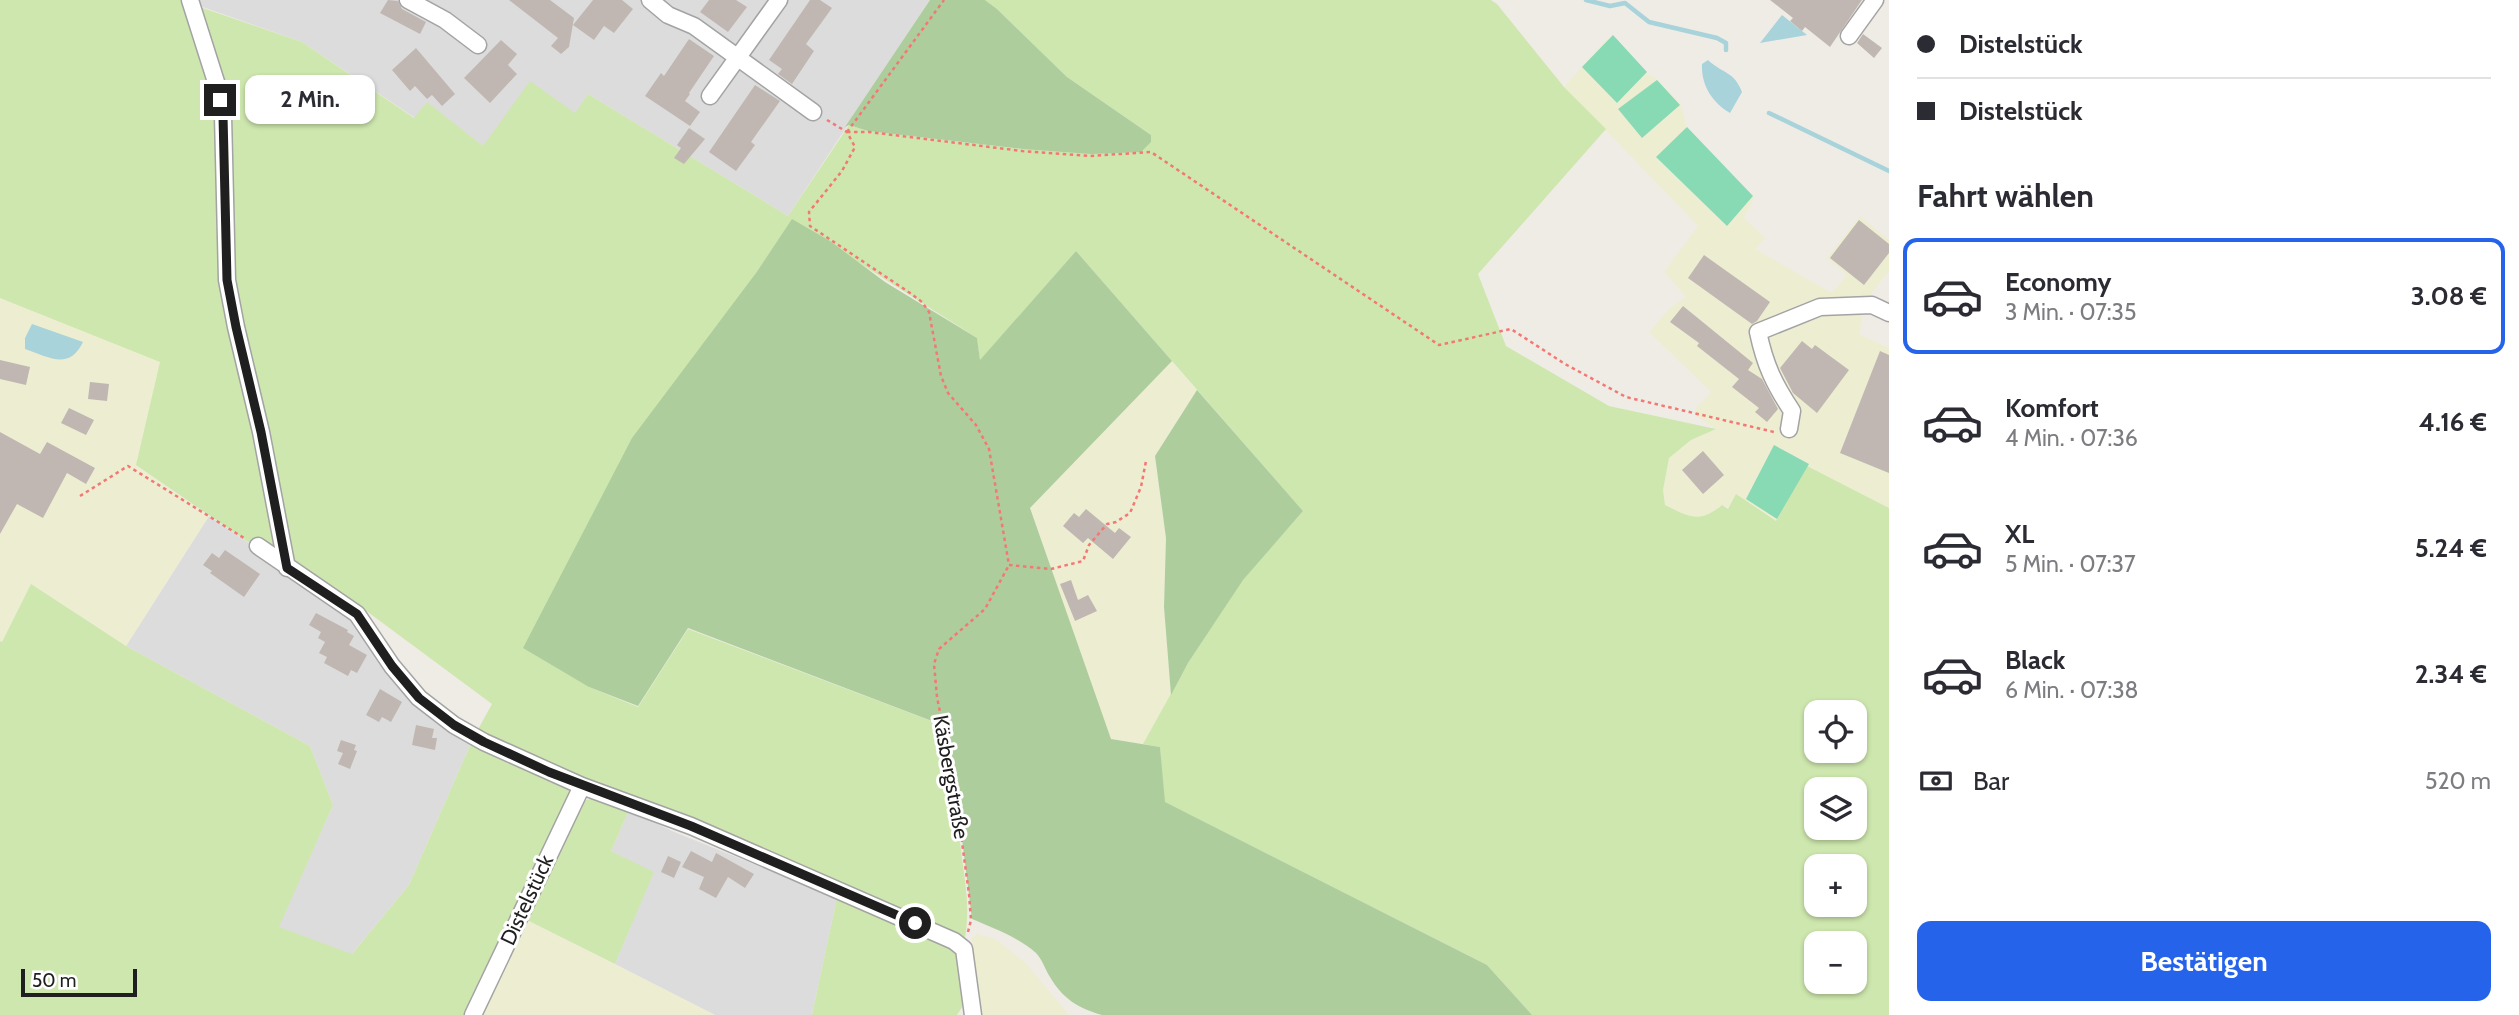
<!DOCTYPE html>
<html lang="de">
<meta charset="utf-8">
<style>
:root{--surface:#fff;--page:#f7f7f7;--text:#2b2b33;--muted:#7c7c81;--line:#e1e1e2;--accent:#2563eb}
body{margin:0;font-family:Cabin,sans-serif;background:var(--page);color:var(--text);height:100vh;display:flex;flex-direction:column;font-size:26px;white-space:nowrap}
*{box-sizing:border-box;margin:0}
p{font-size:23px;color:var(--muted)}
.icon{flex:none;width:38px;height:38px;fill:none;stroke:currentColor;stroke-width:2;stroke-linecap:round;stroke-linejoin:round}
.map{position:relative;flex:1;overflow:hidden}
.drawer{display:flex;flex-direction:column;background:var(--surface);width:630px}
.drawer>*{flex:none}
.banner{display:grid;align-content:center;height:154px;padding:0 28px;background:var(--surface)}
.tools{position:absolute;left:1804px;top:700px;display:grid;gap:14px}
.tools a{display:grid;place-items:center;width:63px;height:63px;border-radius:14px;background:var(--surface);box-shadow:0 2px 5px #0004;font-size:35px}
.scale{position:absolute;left:21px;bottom:18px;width:116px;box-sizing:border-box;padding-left:7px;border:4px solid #1f1f1f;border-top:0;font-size:19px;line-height:24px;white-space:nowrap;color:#1f1f1f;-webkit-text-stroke:5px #fff;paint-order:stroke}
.end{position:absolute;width:32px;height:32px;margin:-16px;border:9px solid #1f1f1f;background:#fff;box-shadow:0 0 0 4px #fff}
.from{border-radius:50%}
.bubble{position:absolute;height:49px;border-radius:14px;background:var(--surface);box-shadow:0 2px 5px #0004;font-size:23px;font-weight:700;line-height:49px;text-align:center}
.banner b{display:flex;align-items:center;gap:24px;height:66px;font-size:26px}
.banner b+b{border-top:2px solid var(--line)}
.banner i{width:18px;height:18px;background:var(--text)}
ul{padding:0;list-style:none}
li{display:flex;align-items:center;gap:21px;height:116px;margin:0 14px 10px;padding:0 14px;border:4px solid transparent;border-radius:14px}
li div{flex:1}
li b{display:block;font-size:26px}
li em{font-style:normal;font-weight:700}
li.active{border-color:var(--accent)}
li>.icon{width:63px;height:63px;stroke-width:1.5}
h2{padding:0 28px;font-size:32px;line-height:84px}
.pay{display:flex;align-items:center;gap:18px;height:77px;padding:0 28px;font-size:26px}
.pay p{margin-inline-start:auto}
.button{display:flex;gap:14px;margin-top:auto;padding:14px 28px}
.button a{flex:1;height:80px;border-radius:14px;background:var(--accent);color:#fff;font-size:28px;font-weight:700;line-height:80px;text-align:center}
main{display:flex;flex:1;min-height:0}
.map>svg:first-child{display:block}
.residential{fill:#dddcdc}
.farmland{fill:#ededd2}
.grass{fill:#cee7ae;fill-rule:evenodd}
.forest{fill:#aecd9d}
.pitch{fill:#88dab5}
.water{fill:#a8d3db}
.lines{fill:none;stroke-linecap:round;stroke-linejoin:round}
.stream{stroke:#a8d3db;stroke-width:4.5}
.building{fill:#c0b7b2}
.minor-casing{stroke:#a3a3a3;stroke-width:19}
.path{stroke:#f37873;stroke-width:2.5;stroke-dasharray:3.5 3.5;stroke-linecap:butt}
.minor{stroke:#fff;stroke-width:16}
.route{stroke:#1f1f1f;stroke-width:9}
.labels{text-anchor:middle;stroke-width:6;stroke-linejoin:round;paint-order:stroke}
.street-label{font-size:21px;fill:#1f1f1f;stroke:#fff}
</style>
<main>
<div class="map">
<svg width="1889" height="1015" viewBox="0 0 1889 1015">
<rect width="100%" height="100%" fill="#efece6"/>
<path class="residential" d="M 193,0 L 930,0 L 788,216 L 588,94 L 575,114 L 530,82 L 484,147 L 427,103 L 415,118 L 302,42 L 194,4 Z
M 209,516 L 342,606 L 472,741 L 409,885 L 351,955 L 278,927 L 333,805 L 310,746 L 126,646 Z
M 629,810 L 672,831 L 837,898 L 812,1015 L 715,1015 L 615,964 L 653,873 L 611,851 Z"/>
<path class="farmland" d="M 1608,38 L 1644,73 L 1656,78 L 1681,105 L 1687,128 L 1754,198 L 1744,218 L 1765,238 L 1755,249 L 1832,293 L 1847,275 L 1827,258 L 1860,216 L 1889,240 L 1889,271 L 1865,302 L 1859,334 L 1889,348 L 1889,508 L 1807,466 L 1776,521 L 1721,505 L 1709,516 L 1691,518 L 1665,505 L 1663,490 L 1669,457 L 1691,440 L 1716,429 L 1696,416 L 1696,408 L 1711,392 L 1649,332 L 1670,308 L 1686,297 L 1664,272 L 1698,226 L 1564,87 Z
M 0,298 L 161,362 L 136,465 L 209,516 L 126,646 L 31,584 L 2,642 L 0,641 Z
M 1172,361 L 1197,390 L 1155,456 L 1166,538 L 1164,607 L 1171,695 L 1143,744 L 1111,740 L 1030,508 Z
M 527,920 L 715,1015 L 482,1015 Z
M 977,934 L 995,939 L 1026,963 L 1069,1015 L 980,1015 L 972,938 Z"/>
<path class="grass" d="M 0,0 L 189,0 L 215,86 L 226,280 L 286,566 L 254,546 L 136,465 L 160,362 L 0,298 Z
M 985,0 L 1491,0 L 1497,4 L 1564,87 L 1606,129 L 1478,274 L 1506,346 L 1609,406 L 1716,429 L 1691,440 L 1669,458 L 1663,490 L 1665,505 C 1689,517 1699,524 1722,505 L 1728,509 L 1736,494 L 1776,521 L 1807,466 L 1889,508 L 1889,1015 L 1532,1015 L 1487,965 L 1164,802 L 1160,747 L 1143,744 L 1188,663 L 1243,579 L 1303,511 L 1076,251 L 980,361 L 977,338 L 792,220 L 756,273 L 589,687 L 638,707 L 688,629 L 942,725 C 950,767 956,808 961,850 C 965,883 971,910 964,943 L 476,733 L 492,704 L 357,604 L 291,567 L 237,328 L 224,115 L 194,5 L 302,42 L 414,118 L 427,102 L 483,146 L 530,81 L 575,113 L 588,94 L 788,216 L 849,125 L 868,131 L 1023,149 L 1151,142 L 1151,135 L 1067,77 L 997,9 ZM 1816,712 L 1855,712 L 1855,751 L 1816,751 ZM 1816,789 L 1855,789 L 1855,828 L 1816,828 ZM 1816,866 L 1855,866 L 1855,905 L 1816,905 ZM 1816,943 L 1855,943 L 1855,982 L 1816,982 Z
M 31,584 L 126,646 L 310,746 L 333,805 L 279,927 L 352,954 L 409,885 L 472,741 L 574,787 L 470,1015 L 0,1015 L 0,641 L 2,642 Z
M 591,799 L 629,810 L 611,851 L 654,872 L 615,964 L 527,920 L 581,807 L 586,800 Z
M 837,898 L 954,946 L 960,956 L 964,1004 L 957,1015 L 812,1015 Z"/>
<path class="forest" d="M 930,0 L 985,0 L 997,9 L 1067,77 L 1151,135 L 1151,142 L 1141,152 L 1091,154 L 1023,149 L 868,131 L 849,125 L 845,127 Z
M 792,219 L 830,241 L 885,282 L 977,338 L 980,360 L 1076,251 L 1172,361 L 1030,508 L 1111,739 L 1160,747 L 1165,802 L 1487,965 L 1532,1015 L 1102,1015 C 1078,1008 1063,999 1050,977 C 1045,969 1042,959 1036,953 C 1018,937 993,928 972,919 L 955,783 L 945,726 L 688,628 L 638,706 L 589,687 L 523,648 L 632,438 L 756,273 Z
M 1197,390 L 1303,511 L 1243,580 L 1188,663 L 1171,695 L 1164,607 L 1166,538 L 1155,456 Z"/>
<path class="pitch" d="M 1613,35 L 1647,72 L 1617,103 L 1582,67 Z
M 1657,80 L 1680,105 L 1642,138 L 1618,109 Z
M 1687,127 L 1753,196 L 1727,226 L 1656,157 Z
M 1774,445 L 1809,464 L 1777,519 L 1746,499 Z"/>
<path class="water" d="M 1782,15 L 1807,35 L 1760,43 Z
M 1708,60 C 1723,74 1734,71 1742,92 L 1730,113 C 1712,102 1701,85 1702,64 Z
M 32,324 L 83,342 C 69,371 49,357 25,349 L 25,338 Z"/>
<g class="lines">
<path class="stream" d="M 1586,0 L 1610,6 L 1625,3 L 1649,22 L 1717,38 L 1726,43 L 1726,50
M 1769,113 L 1889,171"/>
</g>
<path class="building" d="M 388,0 L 398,1 L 402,9 L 426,22 L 420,34 L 380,13 Z
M 509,0 L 550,0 L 574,18 L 569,47 L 561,54 L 551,46 L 558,38 Z
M 593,0 L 622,0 L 633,9 L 614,33 L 604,26 L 594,40 L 573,25 Z
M 709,0 L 736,0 L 747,7 L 728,32 L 700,12 Z
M 810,0 L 820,0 L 832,8 L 806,44 L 814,51 L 792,84 L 778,74 L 782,69 L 769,60 Z
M 1770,0 L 1862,0 L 1830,47 L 1805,27 L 1802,31 L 1790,21 L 1793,18 Z
M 1863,34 L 1882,48 L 1874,58 L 1857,43 Z
M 689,39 L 714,56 L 689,93 L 690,94 L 685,101 L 700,112 L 690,126 L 645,96 L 661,73 L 664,76 Z
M 501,40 L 517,54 L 508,65 L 517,74 L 490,103 L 464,78 Z
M 416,48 L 455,94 L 442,106 L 432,95 L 427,99 L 415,86 L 410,91 L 392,70 Z
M 755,85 L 780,101 L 751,142 L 755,145 L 736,171 L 709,152 Z
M 689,128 L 705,139 L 684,164 L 674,158 L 681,148 L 677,145 Z
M 1859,220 L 1889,244 L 1889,253 L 1864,285 L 1830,258 Z
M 1704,255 L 1770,302 L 1757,321 L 1752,324 L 1688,278 Z
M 1683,306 L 1753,363 L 1748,370 L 1762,379 L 1778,409 L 1767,422 L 1755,412 L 1759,408 L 1732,387 L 1739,379 L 1697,346 L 1699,343 L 1670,322 Z
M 1802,341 L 1812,349 L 1815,345 L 1849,370 L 1817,413 L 1793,393 L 1780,368 Z
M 1880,351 L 1889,355 L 1889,473 L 1840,453 Z
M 0,360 L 30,367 L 26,385 L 0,379 Z
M 90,382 L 109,384 L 107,401 L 88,399 Z
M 69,408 L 94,420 L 86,435 L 61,423 Z
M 0,432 L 40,454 L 47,442 L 95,468 L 86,484 L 67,473 L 43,518 L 17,504 L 0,534 Z
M 1703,451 L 1724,475 L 1703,494 L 1682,470 Z
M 1086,509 L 1115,533 L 1119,528 L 1131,537 L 1113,559 L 1088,538 L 1083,543 L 1063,526 L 1074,513 L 1079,517 Z
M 225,550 L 260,574 L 244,597 L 210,573 L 212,571 L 203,565 L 212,553 L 219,558 Z
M 1071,580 L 1078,600 L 1088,595 L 1097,611 L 1075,621 L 1060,584 Z
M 316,613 L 348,630 L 347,632 L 354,636 L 349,645 L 367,655 L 357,673 L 351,670 L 348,676 L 324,663 L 327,657 L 319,653 L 325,642 L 318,638 L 321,632 L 309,625 Z
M 380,689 L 402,702 L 391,722 L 382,717 L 379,722 L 366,715 Z
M 416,725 L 434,729 L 432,738 L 437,738 L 435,750 L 412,745 Z
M 341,740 L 356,745 L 354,750 L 357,751 L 350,769 L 338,764 L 343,753 L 337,751 Z
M 691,851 L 712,862 L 716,853 L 754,874 L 745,888 L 728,877 L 716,898 L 699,889 L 704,877 L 682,867 Z
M 668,856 L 681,862 L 674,878 L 661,872 Z"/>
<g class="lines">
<g class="minor-casing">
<path id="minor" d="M 190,0 L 217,85 L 223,116 L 227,280 L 236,327 L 261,432 L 287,568
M 408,0 L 445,20 L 478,45
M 650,0 L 668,15 L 694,26 L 813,112
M 1849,36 L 1875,0
M 710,96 L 779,0
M 1789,429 L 1792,411 C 1774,384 1765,365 1758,332 L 1820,307 L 1872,305 L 1889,313
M 258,546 L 357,614 L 392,666 L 419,698 L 454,725 L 484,742 L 582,786 L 691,826 L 954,941 L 964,949 L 973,1015
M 473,1015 L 582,786"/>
</g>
<path class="path" d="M 827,120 L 847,132 L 855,147 L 842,171 L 809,212 L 810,226 L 910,293 L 922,302 L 929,312 L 941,376 L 948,393 L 976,425 L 989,449 L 1009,565
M 847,132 L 869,132 L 1022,151 L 1090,156 L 1151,152 L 1439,345 L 1511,329 L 1565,364 L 1626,397 L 1774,432
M 847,132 L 944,0
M 80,496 L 128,466 L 244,538
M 1009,565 L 1051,569 L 1083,561 L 1089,545 L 1107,524 L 1116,522 L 1130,513 L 1141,487 L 1146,461
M 968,932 L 971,920 L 969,894 L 954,783 L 937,697 L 934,664 L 939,649 L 985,609 L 1009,565"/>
<use href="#minor" class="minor"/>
</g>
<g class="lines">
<path class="route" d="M 220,100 L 223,116 L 227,280 L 236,327 L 261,432 L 287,568 L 357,614 L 392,666 L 419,698 L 454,725 L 484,742 L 549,772 L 691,826 L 915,923"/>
</g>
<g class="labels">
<g class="street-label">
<text transform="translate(951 777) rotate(80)" y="7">Käsbergstraße</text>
<text transform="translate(527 900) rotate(-65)" y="7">Distelstück</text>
</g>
</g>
</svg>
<div class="tools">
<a><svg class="icon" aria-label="locate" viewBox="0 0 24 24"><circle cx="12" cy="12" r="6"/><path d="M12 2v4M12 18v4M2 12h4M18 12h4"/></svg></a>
<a><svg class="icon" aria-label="layers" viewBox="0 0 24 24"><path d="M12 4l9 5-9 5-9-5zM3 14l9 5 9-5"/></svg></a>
<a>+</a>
<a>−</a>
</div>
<div class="scale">50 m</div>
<i class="end from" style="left:915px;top:923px"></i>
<i class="end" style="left:220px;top:100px"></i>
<div class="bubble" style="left:245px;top:75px;width:130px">2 Min.</div>
</div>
<section class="drawer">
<div class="banner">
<b><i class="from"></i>Distelstück</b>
<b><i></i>Distelstück</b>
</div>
<h2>Fahrt wählen</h2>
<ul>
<li class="active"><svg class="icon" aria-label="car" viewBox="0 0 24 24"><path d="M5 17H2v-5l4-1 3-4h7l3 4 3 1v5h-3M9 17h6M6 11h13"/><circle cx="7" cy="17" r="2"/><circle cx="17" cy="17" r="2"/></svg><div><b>Economy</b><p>3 Min. · 07:35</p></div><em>3.08 €</em></li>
<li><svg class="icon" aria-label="car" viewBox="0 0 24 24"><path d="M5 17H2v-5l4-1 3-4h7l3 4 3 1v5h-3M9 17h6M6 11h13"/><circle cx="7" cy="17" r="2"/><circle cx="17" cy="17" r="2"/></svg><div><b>Komfort</b><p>4 Min. · 07:36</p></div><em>4.16 €</em></li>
<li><svg class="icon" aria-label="car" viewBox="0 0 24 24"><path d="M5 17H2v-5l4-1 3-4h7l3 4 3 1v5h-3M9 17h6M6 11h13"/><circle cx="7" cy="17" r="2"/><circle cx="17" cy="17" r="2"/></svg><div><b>XL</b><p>5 Min. · 07:37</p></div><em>5.24 €</em></li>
<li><svg class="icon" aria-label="car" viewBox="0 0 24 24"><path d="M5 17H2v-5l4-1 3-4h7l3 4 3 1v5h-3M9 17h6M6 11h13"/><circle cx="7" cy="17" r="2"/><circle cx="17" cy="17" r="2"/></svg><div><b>Black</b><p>6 Min. · 07:38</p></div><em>2.34 €</em></li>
</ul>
<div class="pay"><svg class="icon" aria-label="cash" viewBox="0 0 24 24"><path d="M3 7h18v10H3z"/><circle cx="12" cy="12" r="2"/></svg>Bar<p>520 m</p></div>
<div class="button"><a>Bestätigen</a></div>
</section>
</main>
